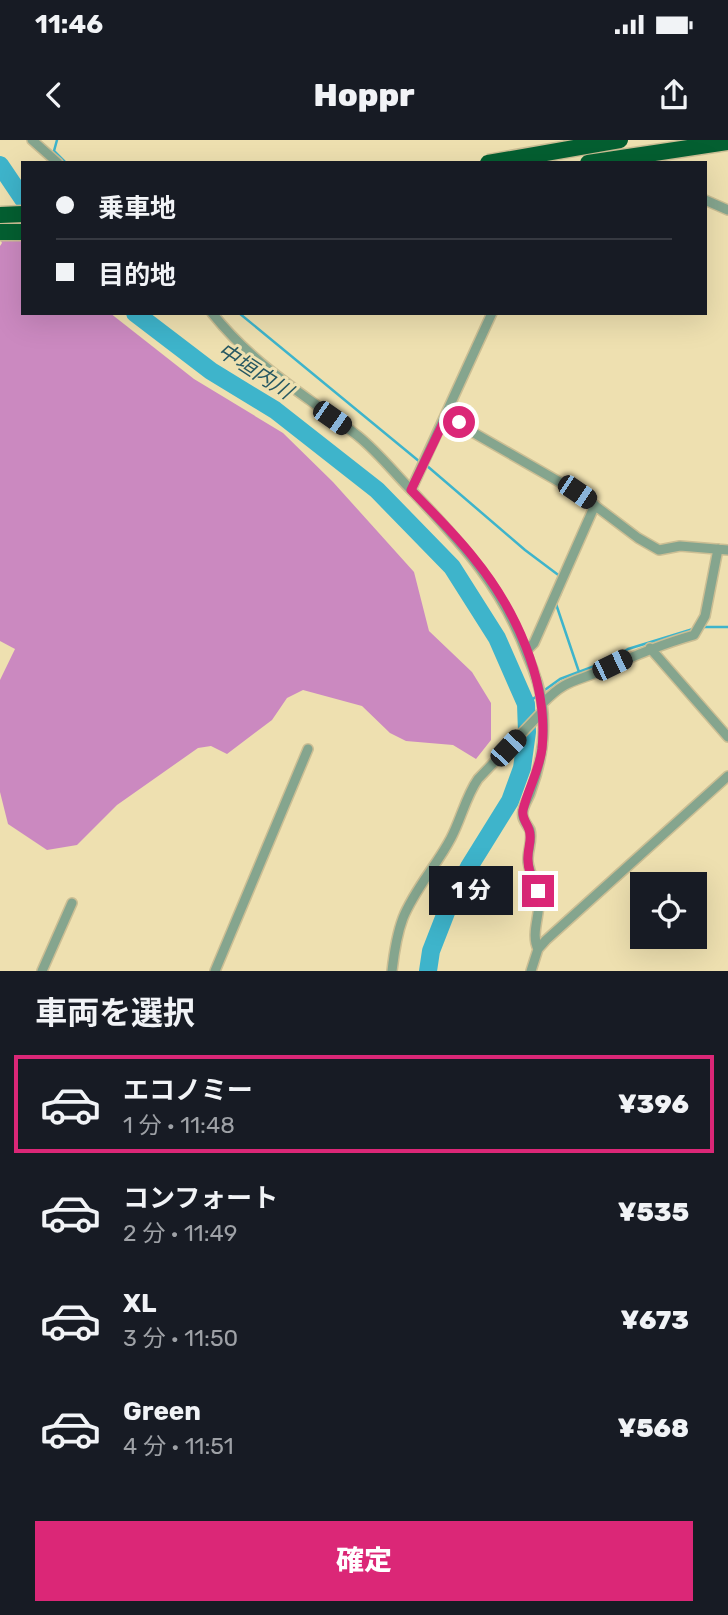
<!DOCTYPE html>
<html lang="ja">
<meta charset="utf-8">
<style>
:root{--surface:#171b24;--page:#242831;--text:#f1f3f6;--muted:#9ea1a6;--line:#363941;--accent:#db2777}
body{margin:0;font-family:Rubik,"Noto Sans JP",sans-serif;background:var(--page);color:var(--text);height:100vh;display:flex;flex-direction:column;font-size:26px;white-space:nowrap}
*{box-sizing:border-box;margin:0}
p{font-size:23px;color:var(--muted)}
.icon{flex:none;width:38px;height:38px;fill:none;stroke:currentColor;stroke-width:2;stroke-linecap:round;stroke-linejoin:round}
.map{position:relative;height:831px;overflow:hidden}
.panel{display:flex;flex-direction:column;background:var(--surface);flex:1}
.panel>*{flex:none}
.top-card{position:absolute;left:21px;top:21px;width:686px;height:154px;border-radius:0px;box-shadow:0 7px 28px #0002;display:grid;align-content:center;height:154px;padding:0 35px;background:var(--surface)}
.fabs{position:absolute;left:630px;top:732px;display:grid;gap:14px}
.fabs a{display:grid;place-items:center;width:77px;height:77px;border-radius:0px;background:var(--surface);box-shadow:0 7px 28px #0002;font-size:35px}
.end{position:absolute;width:32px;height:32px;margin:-16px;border:9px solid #db2777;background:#fff;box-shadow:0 0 0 4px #fff}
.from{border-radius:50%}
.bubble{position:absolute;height:49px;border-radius:0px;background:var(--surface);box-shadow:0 7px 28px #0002;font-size:23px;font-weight:800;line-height:49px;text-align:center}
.car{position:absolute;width:21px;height:42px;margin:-21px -10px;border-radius:9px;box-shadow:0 0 5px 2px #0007;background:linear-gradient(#222 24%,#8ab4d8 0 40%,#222 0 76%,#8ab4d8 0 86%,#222 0)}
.top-card b{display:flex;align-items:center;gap:24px;height:66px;font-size:26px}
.top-card b+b{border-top:2px solid var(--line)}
.top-card i{width:18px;height:18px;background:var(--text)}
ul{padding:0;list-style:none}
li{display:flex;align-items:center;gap:21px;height:98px;margin:0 14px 10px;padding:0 21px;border:4px solid transparent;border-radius:0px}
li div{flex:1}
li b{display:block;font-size:26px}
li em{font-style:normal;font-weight:800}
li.current{border-color:var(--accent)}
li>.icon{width:63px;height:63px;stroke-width:1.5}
h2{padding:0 35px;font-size:32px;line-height:84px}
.cta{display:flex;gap:14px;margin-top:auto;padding:14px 35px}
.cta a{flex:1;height:80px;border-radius:0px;background:var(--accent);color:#fff;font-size:28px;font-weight:800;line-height:80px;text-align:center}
.status{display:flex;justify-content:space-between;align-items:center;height:49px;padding:0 35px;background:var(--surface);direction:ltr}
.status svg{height:19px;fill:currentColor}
header{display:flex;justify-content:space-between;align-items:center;height:91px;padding:0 35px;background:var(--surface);font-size:32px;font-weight:800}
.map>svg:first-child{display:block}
.forest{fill:#cb89c0}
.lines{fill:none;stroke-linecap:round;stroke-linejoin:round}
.stream{stroke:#3eb4cb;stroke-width:2.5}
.river{stroke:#3eb4cb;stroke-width:18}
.street-casing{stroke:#cbbe94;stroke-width:12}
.highway-casing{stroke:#cbbe94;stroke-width:19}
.street{stroke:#85a58e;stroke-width:9}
.highway{stroke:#045f31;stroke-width:16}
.highway-bridge-casing{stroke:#cbbe94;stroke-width:19;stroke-linecap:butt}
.highway-bridge{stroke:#045f31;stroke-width:16}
.route{stroke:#db2777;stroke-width:9}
.labels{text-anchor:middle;stroke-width:6;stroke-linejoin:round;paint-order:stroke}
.water-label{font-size:21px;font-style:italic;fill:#275862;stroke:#eee0b0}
</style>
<div class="status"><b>11:46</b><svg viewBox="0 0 49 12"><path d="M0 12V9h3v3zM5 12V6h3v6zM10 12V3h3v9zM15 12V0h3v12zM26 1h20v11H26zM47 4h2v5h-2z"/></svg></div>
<header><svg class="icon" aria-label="back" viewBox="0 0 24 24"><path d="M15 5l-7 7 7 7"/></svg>Hoppr<svg class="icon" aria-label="share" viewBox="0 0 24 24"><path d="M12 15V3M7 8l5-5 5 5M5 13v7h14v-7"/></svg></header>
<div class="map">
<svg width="728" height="831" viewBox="0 0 728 831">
<rect width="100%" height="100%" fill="#eee0b0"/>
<path class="forest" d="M 0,71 L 23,97 L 23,173 L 110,173 L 194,239 L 283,293 L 333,342 L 414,432 L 429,491 L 472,532 L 491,563 L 491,600 L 476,619 L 453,605 L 406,601 L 390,593 L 362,566 L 303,550 L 287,558 L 272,580 L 227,614 L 211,606 L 198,608 L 117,665 L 77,705 L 47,710 L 8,684 L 0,652 L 0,540 L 15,509 L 0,501 L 0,106 L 2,103 L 0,99 Z"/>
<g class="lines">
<path class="stream" d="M 57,0 L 54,11 L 66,23
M 239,173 L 420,322
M 426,325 L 525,410 L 561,437
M 560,455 L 565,442
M 556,464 L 579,532
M 703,487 L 728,487
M 542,552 L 560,539 L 608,521 L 628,509 L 693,489
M 526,564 L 537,556"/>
<path class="river" d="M 0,25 L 23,59
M 135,173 L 211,231 L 275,270 L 377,350 L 452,427 L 497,498 L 526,564 L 527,592 L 522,628 L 510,661 L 469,727 L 447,770 L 431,811 L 428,831"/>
<g class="street-casing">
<path id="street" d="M 32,0 L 58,23
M 569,0 L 609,18
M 705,60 L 728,70
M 212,173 C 256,228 305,254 358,296 C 379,313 395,334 414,353 C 463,405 503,448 528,517 C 534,531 540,547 542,563 C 546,592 541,624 531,651 C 529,658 524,664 523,671 C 521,679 527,684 530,690 C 533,700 527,712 528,722 C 530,736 539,748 539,762 C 539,778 531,795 538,809
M 446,277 L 577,352 L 638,398 L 659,410 L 680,406 L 728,410
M 411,350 L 492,173
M 650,508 L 728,597
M 526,511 L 534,503 L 595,365
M 543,563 C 566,539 575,542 603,530 C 633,516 662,504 694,495 L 705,476 L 718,409
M 42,831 L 72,763
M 215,831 L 308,609
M 392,831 C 394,813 397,794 403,778 C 414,750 437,725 451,698 C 461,679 466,656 478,639 L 542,572
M 531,831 L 538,809 L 546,800 L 728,636"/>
</g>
<g class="highway-casing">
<path id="highway" d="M 0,75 L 23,74
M 0,92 L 23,92"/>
</g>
<use href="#street" class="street"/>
<use href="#highway" class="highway"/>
<g class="highway-bridge-casing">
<path id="highway-bridge" d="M 488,23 L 620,0
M 588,23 L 728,2"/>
</g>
<use href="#highway-bridge" class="highway-bridge"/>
</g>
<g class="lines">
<path class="route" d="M 459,282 L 446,277 L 411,350 C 432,372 454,393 473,417 C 515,468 549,541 542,609 C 539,631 528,649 523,670 C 521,680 530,685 530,695 C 531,702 528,709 528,716 C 527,729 532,740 538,751"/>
</g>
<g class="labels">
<g class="water-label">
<text transform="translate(255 231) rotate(33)" y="7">中垣内川</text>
</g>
</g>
</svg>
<div class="fabs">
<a><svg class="icon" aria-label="locate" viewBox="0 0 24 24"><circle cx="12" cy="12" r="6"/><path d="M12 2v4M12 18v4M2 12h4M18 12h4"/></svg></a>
</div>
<i class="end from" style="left:459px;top:282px"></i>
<i class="end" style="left:538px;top:751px"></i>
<div class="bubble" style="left:429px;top:726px;width:84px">1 分</div>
<i class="car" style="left:332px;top:278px;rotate:125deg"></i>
<i class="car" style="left:577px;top:352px;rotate:124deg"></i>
<i class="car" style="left:612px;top:525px;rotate:64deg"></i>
<i class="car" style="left:508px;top:608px;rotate:43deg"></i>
<div class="top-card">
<b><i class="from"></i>乗車地</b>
<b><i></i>目的地</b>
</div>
</div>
<section class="panel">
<h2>車両を選択</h2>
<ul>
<li class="current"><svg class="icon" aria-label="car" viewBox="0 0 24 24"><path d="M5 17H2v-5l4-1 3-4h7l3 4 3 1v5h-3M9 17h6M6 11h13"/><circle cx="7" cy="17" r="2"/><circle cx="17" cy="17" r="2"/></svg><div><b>エコノミー</b><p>1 分 · 11:48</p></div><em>¥396</em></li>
<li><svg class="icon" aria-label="car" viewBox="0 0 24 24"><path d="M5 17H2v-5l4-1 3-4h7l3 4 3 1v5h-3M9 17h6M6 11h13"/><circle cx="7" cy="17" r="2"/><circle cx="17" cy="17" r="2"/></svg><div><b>コンフォート</b><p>2 分 · 11:49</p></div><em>¥535</em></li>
<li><svg class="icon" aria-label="car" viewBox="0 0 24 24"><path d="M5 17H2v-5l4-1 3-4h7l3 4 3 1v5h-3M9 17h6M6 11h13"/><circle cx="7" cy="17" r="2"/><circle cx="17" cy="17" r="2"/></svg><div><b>XL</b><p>3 分 · 11:50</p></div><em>¥673</em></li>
<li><svg class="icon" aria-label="car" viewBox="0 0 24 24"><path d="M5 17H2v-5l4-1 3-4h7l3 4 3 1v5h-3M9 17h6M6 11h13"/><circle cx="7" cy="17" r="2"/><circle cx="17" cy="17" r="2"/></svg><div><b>Green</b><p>4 分 · 11:51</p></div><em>¥568</em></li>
</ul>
<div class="cta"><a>確定</a></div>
</section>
